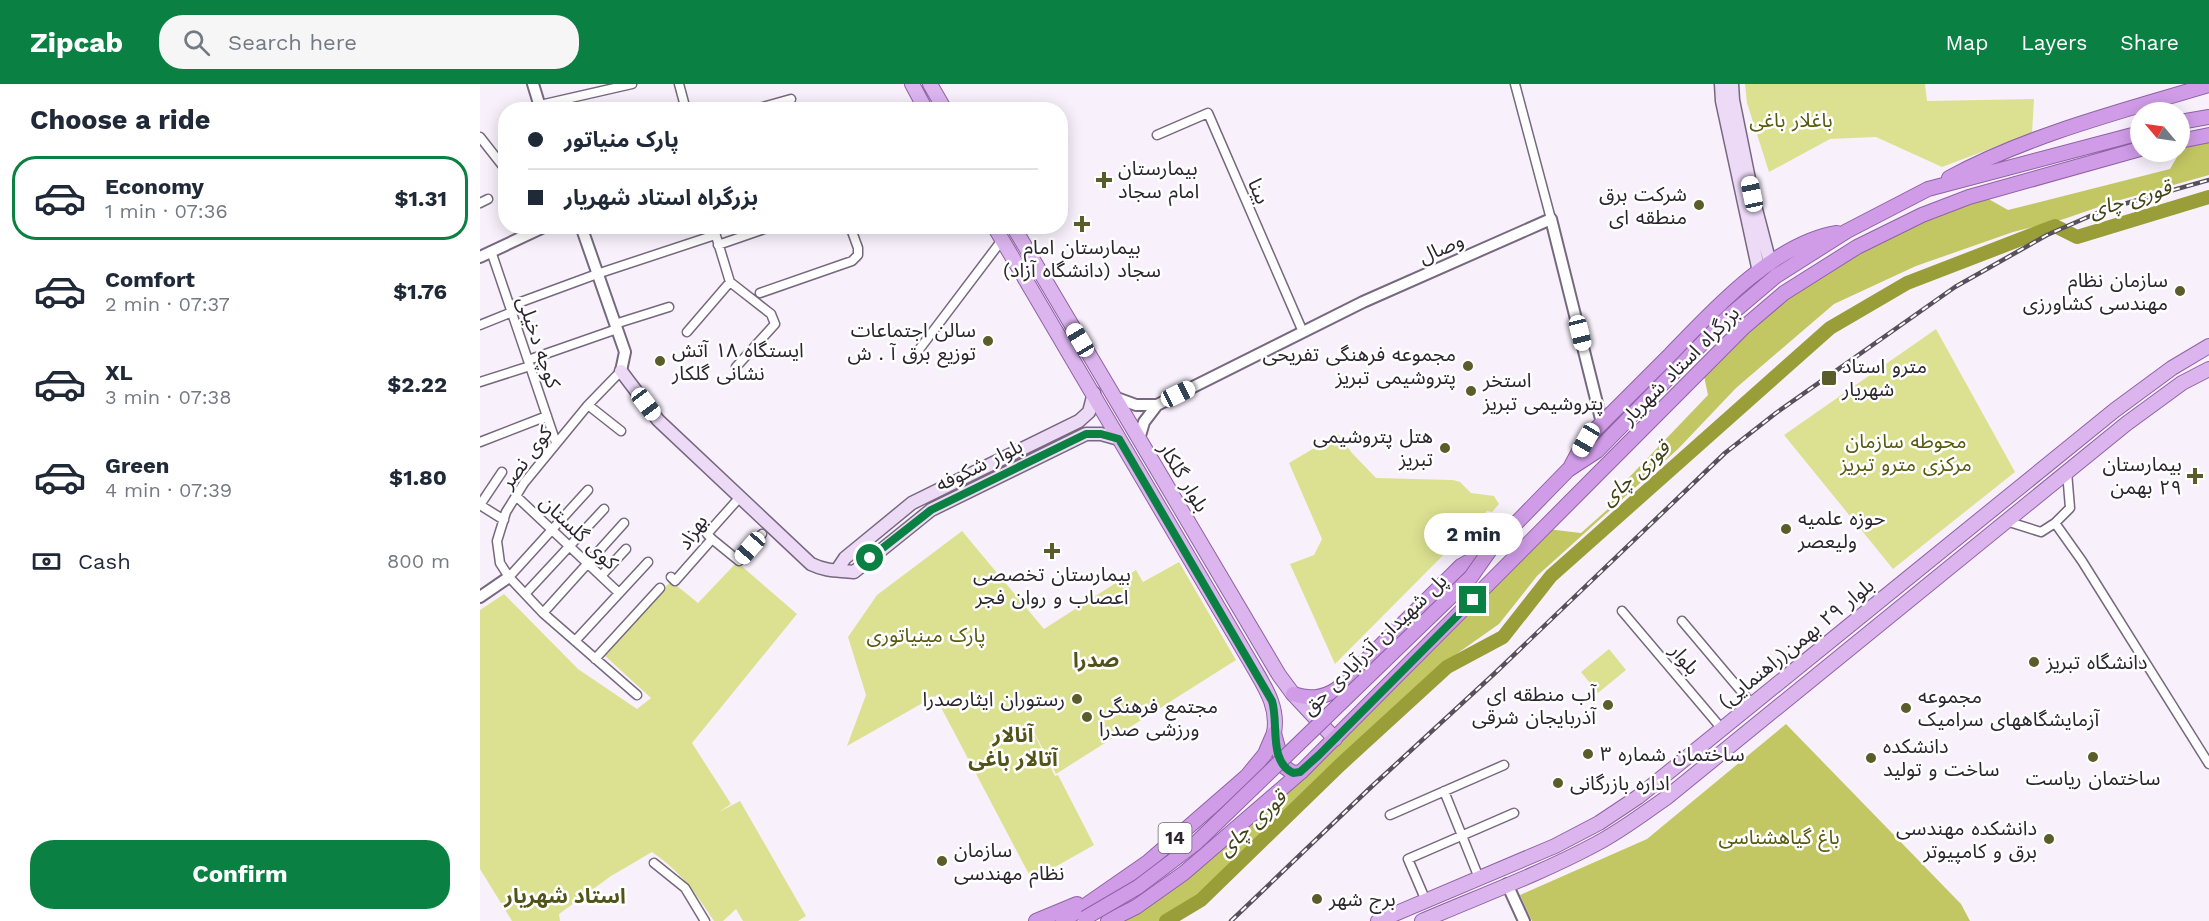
<!DOCTYPE html>
<meta charset="utf-8">
<style>
:root{--surface:#fff;--page:#f6f6f7;--text:#1f2937;--muted:#747a83;--line:#e0e1e3;--accent:#0b8043}
body{margin:0;font-family:"Work Sans","Noto Sans Arabic",sans-serif;background:var(--page);color:var(--text);height:100vh;display:flex;flex-direction:column;font-size:22px;white-space:nowrap}
*{box-sizing:border-box;margin:0}
p{font-size:20px;color:var(--muted)}
.icon{flex:none;width:33px;height:33px;fill:none;stroke:currentColor;stroke-width:2;stroke-linecap:round;stroke-linejoin:round}
.map{position:relative;flex:1;overflow:hidden}
.details{display:flex;flex-direction:column;background:var(--surface);width:480px}
.details>*{flex:none}
.top-card{position:absolute;left:18px;top:18px;width:570px;height:132px;border-radius:24px;box-shadow:0 3px 15px #0003;display:grid;align-content:center;height:132px;padding:0 30px;background:var(--surface)}
.needle{width:39px;rotate:299deg}
.fabs{position:absolute;left:1650px;top:18px;display:grid;gap:12px}
.fabs a{display:grid;place-items:center;width:60px;height:60px;border-radius:50%;background:var(--surface);box-shadow:0 3px 15px #0003;font-size:30px}
.end{position:absolute;width:27px;height:27px;margin:-14px;border:8px solid #0b8043;background:#fff;box-shadow:0 0 0 3px #fff}
.from{border-radius:50%}
.bubble{position:absolute;height:42px;border-radius:21px;background:var(--surface);box-shadow:0 3px 15px #0003;font-size:20px;font-weight:700;line-height:42px;text-align:center}
.car{position:absolute;width:18px;height:36px;margin:-18px -9px;border-radius:8px;box-shadow:0 0 4px 2px #0007;background:linear-gradient(#fff 24%,#345 0 40%,#fff 0 76%,#345 0 86%,#fff 0)}
.top-card b{display:flex;align-items:center;gap:21px;height:57px;font-size:22px}
.top-card b+b{border-top:2px solid var(--line)}
.top-card i{width:15px;height:15px;background:var(--text)}
ul{padding:0;list-style:none}
li{display:flex;align-items:center;gap:18px;height:84px;margin:0 12px 9px;padding:0 18px;border:3px solid transparent;border-radius:24px}
li div{flex:1}
li b{display:block;font-size:22px}
li em{font-style:normal;font-weight:700}
li.on{border-color:var(--accent)}
li>.icon{width:54px;height:54px;stroke-width:1.5}
h2{padding:0 30px;font-size:27px;line-height:72px}
.pay{display:flex;align-items:center;gap:15px;height:66px;padding:0 30px;font-size:22px}
.pay p{margin-inline-start:auto}
.action{display:flex;gap:12px;margin-top:auto;padding:12px 30px}
.action a{flex:1;height:69px;border-radius:24px;background:var(--accent);color:#fff;font-size:24px;font-weight:700;line-height:69px;text-align:center}
header{display:flex;align-items:center;gap:36px;box-sizing:border-box;height:84px;padding:0 30px;background:var(--accent);color:#fff}
header strong{font-size:28px}
nav{display:flex;gap:33px;margin-inline-start:auto;font-size:21px}
.search{width:420px;height:54px;background:var(--page);display:flex;align-items:center;gap:15px;box-sizing:border-box;padding:0 21px;border-radius:24px;color:var(--muted);font-size:22px}
main{display:flex;flex:1;min-height:0}
.map>svg:first-child{display:block}
.green{fill:#dce191}
.forest{fill:#c3c763}
.lines{fill:none;stroke-linecap:round;stroke-linejoin:round}
.river{stroke:#9a9e38;stroke-width:14}
.minor-casing{stroke:#77687f;stroke-width:11}
.tertiary-casing{stroke:#77687f;stroke-width:14}
.secondary-casing{stroke:#77687f;stroke-width:15}
.primary-casing{stroke:#8f62a4;stroke-width:16}
.trunk-casing{stroke:#8f62a4;stroke-width:16}
.minor{stroke:#fff;stroke-width:8}
.tertiary{stroke:#fff;stroke-width:10}
.secondary{stroke:#eddaf7;stroke-width:12}
.primary{stroke:#dcb5ee;stroke-width:14}
.trunk{stroke:#d09ce8;stroke-width:14}
.rail-casing{stroke:#58515b;stroke-width:4.5}
.rail{stroke:#fff;stroke-width:2;stroke-dasharray:7;stroke-linecap:butt}
.trunk-bridge-casing{stroke:#8f62a4;stroke-width:16;stroke-linecap:butt}
.trunk-bridge{stroke:#d09ce8;stroke-width:14}
.route{stroke:#0b8043;stroke-width:8}
.poi-dot{fill:#5a5c29;stroke:#fff;stroke-width:2}
.labels{text-anchor:middle;stroke-width:5;stroke-linejoin:round;paint-order:stroke}
.shield{fill:#fff;stroke:#6b666d;stroke-width:1.5}
.shield-label{font-size:18px;font-weight:bold;fill:#2c252f}
.park-label{font-size:20px;fill:#585a0f;stroke:#fff}
.poi-label{font-size:20px;fill:#2c252f;stroke:#fff;text-anchor:start}
.street-label{font-size:20px;fill:#2c252f;stroke:#fff}
.water-label{font-size:21px;font-style:italic;fill:#414218;stroke:#fff}
.neighbourhood-label{font-size:21px;font-weight:bold;fill:#515318;stroke:#fff}
</style>
<header>
<strong>Zipcab</strong>
<div class="search"><svg class="icon" aria-label="search" viewBox="0 0 24 24"><circle cx="10" cy="10" r="6"/><path d="M15 15l6 6"/></svg>Search here</div>
<nav><a>Map</a><a>Layers</a><a>Share</a></nav>
</header>
<main>
<section class="details">
<h2>Choose a ride</h2>
<ul>
<li class="on"><svg class="icon" aria-label="car" viewBox="0 0 24 24"><path d="M5 17H2v-5l4-1 3-4h7l3 4 3 1v5h-3M9 17h6M6 11h13"/><circle cx="7" cy="17" r="2"/><circle cx="17" cy="17" r="2"/></svg><div><b>Economy</b><p>1 min · 07:36</p></div><em>$1.31</em></li>
<li><svg class="icon" aria-label="car" viewBox="0 0 24 24"><path d="M5 17H2v-5l4-1 3-4h7l3 4 3 1v5h-3M9 17h6M6 11h13"/><circle cx="7" cy="17" r="2"/><circle cx="17" cy="17" r="2"/></svg><div><b>Comfort</b><p>2 min · 07:37</p></div><em>$1.76</em></li>
<li><svg class="icon" aria-label="car" viewBox="0 0 24 24"><path d="M5 17H2v-5l4-1 3-4h7l3 4 3 1v5h-3M9 17h6M6 11h13"/><circle cx="7" cy="17" r="2"/><circle cx="17" cy="17" r="2"/></svg><div><b>XL</b><p>3 min · 07:38</p></div><em>$2.22</em></li>
<li><svg class="icon" aria-label="car" viewBox="0 0 24 24"><path d="M5 17H2v-5l4-1 3-4h7l3 4 3 1v5h-3M9 17h6M6 11h13"/><circle cx="7" cy="17" r="2"/><circle cx="17" cy="17" r="2"/></svg><div><b>Green</b><p>4 min · 07:39</p></div><em>$1.80</em></li>
</ul>
<div class="pay"><svg class="icon" aria-label="cash" viewBox="0 0 24 24"><path d="M3 7h18v10H3z"/><circle cx="12" cy="12" r="2"/></svg>Cash<p>800 m</p></div>
<div class="action"><a>Confirm</a></div>
</section>
<div class="map">
<svg width="1729" height="837" viewBox="0 0 1729 837">
<rect width="100%" height="100%" fill="#f8f1fc"/>
<path class="green" d="M 1265,0 L 1445,0 L 1447,17 L 1554,15 L 1552,49 L 1462,83 L 1396,53 L 1350,55 L 1289,88 L 1267,19 Z
M 1456,245 L 1535,388 L 1413,485 L 1304,351 Z
M 858,350 L 872,369 L 896,394 L 973,396 L 980,398 L 991,409 L 1014,412 L 1019,420 L 1012,428 L 1007,427 L 855,580 L 810,480 L 834,471 L 842,455 L 809,379 Z
M 482,447 L 564,545 L 656,486 L 663,498 L 699,478 L 756,576 L 576,690 L 544,629 L 575,692 L 578,691 L 614,761 L 552,796 L 455,612 L 367,662 L 386,611 L 368,553 L 397,511 Z
M 257,478 L 317,530 L 212,659 L 251,720 L 239,728 L 260,717 L 326,832 L 318,837 L 263,837 L 256,825 L 243,837 L 234,837 C 214,807 202,789 172,768 L 131,792 L 79,830 L 80,837 L 32,837 L 0,785 L 0,526 L 24,510 L 98,585 L 157,625 L 171,614 L 123,570 L 191,497 L 218,519 Z
M 1129,565 L 1146,586 L 1118,609 L 1101,588 Z"/>
<path class="forest" d="M 1729,57 L 1729,91 L 1633,118 L 1584,135 L 1533,148 L 1436,182 L 1354,220 L 1256,304 L 1198,365 L 1057,492 L 1019,540 L 975,571 L 714,817 L 680,837 L 641,837 L 700,799 L 1067,445 L 1101,449 L 1128,425 L 1136,407 L 1228,311 L 1224,292 C 1248,268 1276,237 1302,216 C 1364,168 1432,139 1505,113 L 1528,126 L 1690,85 L 1704,61 Z
M 1306,640 L 1481,820 L 1490,837 L 1052,837 L 1040,811 L 1167,755 Z"/>
<g class="lines">
<path class="river" d="M 686,837 L 721,816 L 860,681 L 967,583 L 1023,553 L 1071,492 L 1350,244 L 1427,199 L 1575,142 L 1597,153 L 1729,113"/>
<g class="minor-casing">
<path id="minor" d="M 199,0 L 206,26
M 1035,0 L 1071,135
M 60,21 L 152,0
M 272,26 L 311,15
M 677,51 L 728,29 L 823,248
M 0,53 L 26,86
M 0,119 L 8,115
M 233,142 L 250,198 L 291,230 L 295,240 L 256,283
M 238,161 L 293,142
M 11,167 L 76,359
M 280,209 L 372,177 L 378,171 L 378,164 L 370,142
M 30,222 L 117,190 L 235,151
M 135,240 L 189,223
M 0,241 L 32,228
M 207,248 L 250,198
M 438,267 L 522,156
M 48,276 L 137,245
M 141,287 L 108,321 L 44,399 L 26,428 L 17,457 L 20,479 L 29,493 L 63,529 L 157,611
M 0,298 L 50,282
M 108,321 L 141,347
M 0,358 L 67,332
M 36,412 L 139,509
M 0,421 L 22,388
M 0,421 L 24,436
M 1526,437 L 1561,448 L 1575,439 L 1590,424 L 1587,388
M 1575,439 L 1602,477 L 1729,680
M 232,455 L 259,477 L 282,450
M 121,492 L 146,465
M 29,493 L 108,406
M 191,493 L 195,497 L 232,455 L 227,450 L 260,413
M 45,510 L 124,425
M 1142,527 L 1242,645
M 63,529 L 144,439
M 1202,537 L 1272,620
M 95,557 L 168,478
M 115,575 L 180,504
M 964,707 L 999,794
M 910,731 L 1024,681
M 174,779 L 205,804 L 225,837
M 946,817 L 928,775 L 1034,729"/>
</g>
<g class="tertiary-casing">
<path id="tertiary" d="M 53,0 L 61,26
M 101,142 L 145,268 L 141,287
M 0,173 L 66,142
M 634,313 L 656,321 L 677,321 L 883,218 L 1071,135 L 1122,339
M 659,355 L 664,338 L 677,321
M 0,513 L 29,493
M 1027,800 L 1044,837"/>
</g>
<g class="secondary-casing">
<path id="secondary" d="M 1241,0 L 1242,17 L 1279,188
M 1252,0 L 1253,16 L 1272,110 L 1290,179
M 141,287 L 178,336 L 331,480 C 348,488 356,486 374,488 L 451,426 L 606,350 L 621,350 L 639,355
M 357,486 L 365,474 L 432,419 L 599,337 L 609,328 L 614,309"/>
</g>
<g class="primary-casing">
<path id="primary" d="M 432,0 L 446,26
M 450,0 L 465,26
M 514,142 L 771,579 C 784,602 799,622 794,649
M 533,142 L 799,591 L 813,610 L 855,655
M 898,837 L 1075,762 L 1119,739 L 1158,713 L 1635,326 L 1692,284 L 1729,262
M 942,837 C 1000,812 1060,790 1116,760 C 1141,747 1163,730 1186,714 L 1646,340 L 1702,299 L 1729,285"/>
</g>
<g class="trunk-casing">
<path id="trunk" d="M 1700,38 L 1729,33
M 1700,57 L 1729,51
M 1469,94 C 1548,51 1642,27 1729,1
M 1091,382 L 1105,356 C 1133,328 1161,300 1189,272 C 1231,228 1294,159 1357,149
M 813,610 C 829,615 842,615 857,605 L 981,482 L 1010,466 L 1088,386 L 1117,367 L 1250,231 L 1296,192 L 1367,147 L 1448,105 L 1660,49
M 794,649 L 803,682 L 813,689 L 821,688
M 556,837 L 597,820
M 583,837 L 668,778 L 767,692 L 785,670 L 794,649
M 628,837 L 656,823 L 704,789 L 821,688 L 1263,244 L 1304,209 L 1377,163 L 1442,131 L 1489,113 L 1660,65"/>
</g>
<use href="#minor" class="minor"/>
<use href="#tertiary" class="tertiary"/>
<use href="#secondary" class="secondary"/>
<use href="#primary" class="primary"/>
<use href="#trunk" class="trunk"/>
<g class="rail-casing">
<path id="rail" d="M 751,837 L 889,705 L 1015,589 L 1245,369 L 1296,329 L 1475,203 L 1567,151 L 1626,125 L 1729,96"/>
</g>
<use href="#rail" class="rail"/>
<g class="trunk-bridge-casing">
<path id="trunk-bridge" d="M 605,834 L 658,803 L 716,759 L 991,493 L 1010,466"/>
</g>
<use href="#trunk-bridge" class="trunk-bridge"/>
</g>
<g class="lines">
<path class="route" d="M 390,474 L 451,426 L 606,350 L 621,350 L 639,355 L 792,617 C 799,639 788,677 813,689 L 820,688 L 839,671 L 993,516"/>
</g>
<g class="poi-dot">
<path d="M621 87h6v6h6v6h-6v6h-6v-6h-6v-6h6z"/>
<circle cx="1219" cy="121" r="6"/>
<path d="M599 131h6v6h6v6h-6v6h-6v-6h-6v-6h6z"/>
<circle cx="1700" cy="207" r="6"/>
<circle cx="508" cy="257" r="6"/>
<circle cx="180" cy="277" r="6"/>
<circle cx="988" cy="282" r="6"/>
<rect x="1341" y="286" width="16" height="16" rx="3"/>
<circle cx="991" cy="307" r="6"/>
<circle cx="965" cy="364" r="6"/>
<path d="M1712 383h6v6h6v6h-6v6h-6v-6h-6v-6h6z"/>
<circle cx="1306" cy="445" r="6"/>
<path d="M569 458h6v6h6v6h-6v6h-6v-6h-6v-6h6z"/>
<circle cx="1554" cy="578" r="6"/>
<circle cx="597" cy="615" r="6"/>
<circle cx="1128" cy="621" r="6"/>
<circle cx="1426" cy="624" r="6"/>
<circle cx="607" cy="633" r="6"/>
<circle cx="1108" cy="670" r="6"/>
<circle cx="1613" cy="673" r="6"/>
<circle cx="1391" cy="674" r="6"/>
<circle cx="1078" cy="699" r="6"/>
<circle cx="1569" cy="755" r="6"/>
<circle cx="462" cy="777" r="6"/>
<circle cx="837" cy="815" r="6"/>
</g>
<g class="labels">
<rect class="shield" x="678.5" y="739" width="33" height="30" rx="4.5"/>
<g class="shield-label">
<text x="695" y="760">14</text>
</g>
<g class="park-label">
<text x="1311" y="43">باغلار باغی</text>
<text x="1426" y="364">محوطه سازمان<tspan x="1426" dy="23">مرکزی مترو تبریز</tspan></text>
<text x="446" y="558">پارک مینیاتوری</text>
<text x="1299" y="760">باغ گیاهشناسی</text>
</g>
<g class="poi-label">
<text x="638" y="91">بیمارستان<tspan x="638" dy="23">امام سجاد</tspan></text>
<text x="1207" y="117" text-anchor="end">شرکت برق<tspan x="1207" dy="23">منطقه ای</tspan></text>
<text x="602" y="170" text-anchor="middle">بیمارستان امام<tspan x="602" dy="23">سجاد (دانشگاه آزاد)</tspan></text>
<text x="1688" y="203" text-anchor="end">سازمان نظام<tspan x="1688" dy="23">مهندسی کشاورزی</tspan></text>
<text x="496" y="253" text-anchor="end">سالن اجتماعات<tspan x="496" dy="23">توزیع برق آ . ش</tspan></text>
<text x="192" y="273">ایستگاه ۱۸ آتش<tspan x="192" dy="23">نشانی گلکار</tspan></text>
<text x="976" y="277" text-anchor="end">مجموعه فرهنگی تفریحی<tspan x="976" dy="23">پتروشیمی تبریز</tspan></text>
<text x="1362" y="289">مترو استاد<tspan x="1362" dy="23">شهریار</tspan></text>
<text x="1003" y="303">استخر<tspan x="1003" dy="23">پتروشیمی تبریز</tspan></text>
<text x="953" y="359" text-anchor="end">هتل پتروشیمی<tspan x="953" dy="23">تبریز</tspan></text>
<text x="1702" y="387" text-anchor="end">بیمارستان<tspan x="1702" dy="23">٢٩ بهمن</tspan></text>
<text x="1318" y="441">حوزه علمیه<tspan x="1318" dy="23">ولیعصر</tspan></text>
<text x="572" y="497" text-anchor="middle">بیمارستان تخصصی<tspan x="572" dy="23">اعصاب و روان فجر</tspan></text>
<text x="1566" y="585">دانشگاه تبریز</text>
<text x="1116" y="617" text-anchor="end">آب منطقه ای<tspan x="1116" dy="23">آذربایجان شرقی</tspan></text>
<text x="1438" y="619">مجموعه<tspan x="1438" dy="23">آزمایشگاههای سرامیک</tspan></text>
<text x="585" y="622" text-anchor="end">رستوران ایثارصدرا</text>
<text x="619" y="629">مجتمع فرهنگی<tspan x="619" dy="23">ورزشی صدرا</tspan></text>
<text x="1403" y="669">دانشکده<tspan x="1403" dy="23">ساخت و تولید</tspan></text>
<text x="1120" y="677">ساختمان شماره ۳</text>
<text x="1613" y="701" text-anchor="middle">ساختمان ریاست</text>
<text x="1090" y="706">اداره بازرگانی</text>
<text x="1557" y="751" text-anchor="end">دانشکده مهندسی<tspan x="1557" dy="23">برق و کامپیوتر</tspan></text>
<text x="474" y="773">سازمان<tspan x="474" dy="23">نظام مهندسی</tspan></text>
<text x="849" y="822">برج شهر</text>
</g>
<g class="street-label">
<text transform="translate(779 107) rotate(67)" y="7">بینا</text>
<text transform="translate(961 164) rotate(-24)" y="7">وصال</text>
<text transform="translate(59 258) rotate(71)" y="7">کوچه دخیلی</text>
<text transform="translate(1200 281) rotate(-45)" y="7">بزرگراه استاد شهریار</text>
<text transform="translate(46 373) rotate(-53)" y="7">کوی نصر</text>
<text transform="translate(499 381) rotate(-26)" y="7">بلوار شکوفه</text>
<text transform="translate(704 393) rotate(59)" y="7">بلوار گلکار</text>
<text transform="translate(99 448) rotate(43)" y="7">کوی گلستان</text>
<text transform="translate(212 448) rotate(-56)" y="7">بهزاد</text>
<text transform="translate(1316 559) rotate(-39)" y="7">بلوار ٢٩ بهمن(راهنمایی)</text>
<text transform="translate(894 560) rotate(-44)" y="7">پل شهیدان آذرآبادی حق</text>
<text transform="translate(1205 575) rotate(50)" y="7">بلوار</text>
</g>
<g class="water-label">
<text transform="translate(1650 115) rotate(-17)" y="7">قوری چای</text>
<text transform="translate(1155 389) rotate(-42)" y="7">قوری چای</text>
<text transform="translate(772 739) rotate(-43)" y="7">قوری چای</text>
</g>
<g class="neighbourhood-label">
<text x="616" y="583">صدرا</text>
<text x="533" y="658">آنالار<tspan x="533" dy="24">آتالار باغی</tspan></text>
<text x="85" y="819">استاد شهریار</text>
</g>
</g>
</svg>
<div class="fabs">
<a><svg class="needle" viewBox="-14 -14 28 28"><path d="M0-13l5 13h-10z" fill="#e53935"/><path d="M0 13l5-13h-10z" fill="#747a83"/></svg></a>
</div>
<i class="end from" style="left:390px;top:474px"></i>
<i class="end" style="left:993px;top:516px"></i>
<div class="bubble" style="left:944px;top:429px;width:99px">2 min</div>
<i class="car" style="left:1272px;top:110px;rotate:348deg"></i>
<i class="car" style="left:1100px;top:249px;rotate:166deg"></i>
<i class="car" style="left:600px;top:256px;rotate:329deg"></i>
<i class="car" style="left:698px;top:310px;rotate:64deg"></i>
<i class="car" style="left:166px;top:320px;rotate:143deg"></i>
<i class="car" style="left:1106px;top:356px;rotate:210deg"></i>
<i class="car" style="left:270px;top:464px;rotate:221deg"></i>
<div class="top-card">
<b><i class="from"></i>پارک منیاتور</b>
<b><i></i>بزرگراه استاد شهریار</b>
</div>
</div>
</main>
